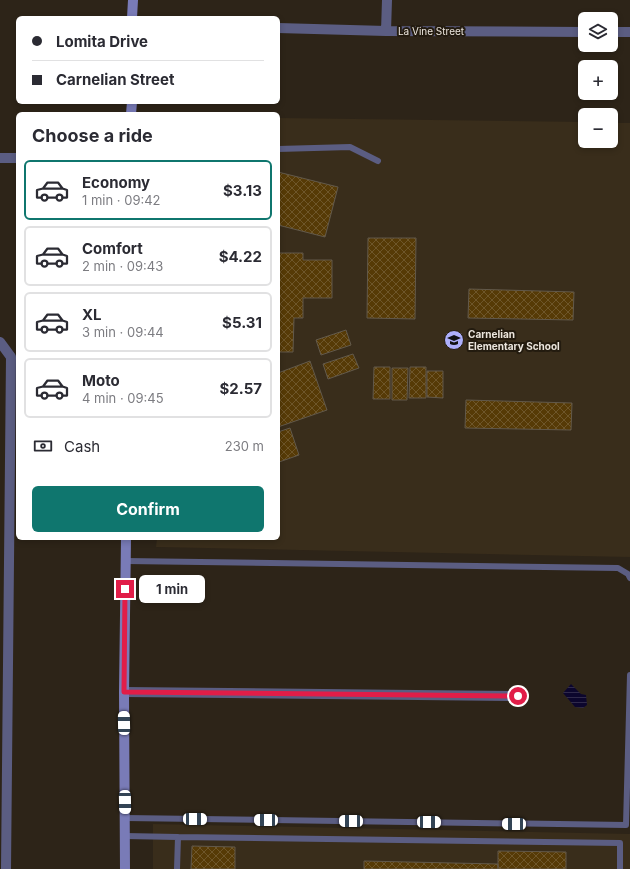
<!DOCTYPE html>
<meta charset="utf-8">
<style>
:root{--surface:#fff;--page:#f2f2f3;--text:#2b2b33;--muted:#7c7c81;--line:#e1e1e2;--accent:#0f766e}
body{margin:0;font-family:Inter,sans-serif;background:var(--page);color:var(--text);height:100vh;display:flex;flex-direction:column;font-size:15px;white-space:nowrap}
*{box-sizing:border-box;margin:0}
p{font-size:13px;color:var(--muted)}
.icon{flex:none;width:22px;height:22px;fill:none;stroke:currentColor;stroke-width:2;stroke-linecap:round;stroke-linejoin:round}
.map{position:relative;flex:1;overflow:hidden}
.panel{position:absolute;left:16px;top:112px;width:264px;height:428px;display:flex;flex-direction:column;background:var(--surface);border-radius:6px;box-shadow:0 2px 6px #0003}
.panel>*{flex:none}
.guide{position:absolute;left:16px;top:16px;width:264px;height:88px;border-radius:6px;box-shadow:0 2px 6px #0003;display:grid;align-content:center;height:88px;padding:0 16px;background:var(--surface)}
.tools{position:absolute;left:578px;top:12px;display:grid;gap:8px}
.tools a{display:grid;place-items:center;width:40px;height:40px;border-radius:6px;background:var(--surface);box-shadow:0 2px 6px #0003;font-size:20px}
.end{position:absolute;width:18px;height:18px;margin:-9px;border:5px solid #e11d48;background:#fff;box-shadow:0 0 0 2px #fff}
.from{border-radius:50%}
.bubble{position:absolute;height:28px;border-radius:6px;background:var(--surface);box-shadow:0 2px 6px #0003;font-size:13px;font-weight:700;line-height:28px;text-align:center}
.car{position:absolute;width:12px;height:24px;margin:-12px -6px;border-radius:5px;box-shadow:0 0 3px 1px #0007;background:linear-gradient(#fff 24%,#345 0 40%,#fff 0 76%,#345 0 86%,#fff 0)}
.guide b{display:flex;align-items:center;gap:14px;height:38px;font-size:15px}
.guide b+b{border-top:1px solid var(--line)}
.guide i{width:10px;height:10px;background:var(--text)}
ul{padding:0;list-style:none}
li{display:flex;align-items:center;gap:12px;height:60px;margin:0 8px 6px;padding:0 8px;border:2px solid var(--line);border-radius:6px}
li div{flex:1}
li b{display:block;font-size:15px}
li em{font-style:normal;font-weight:700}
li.active{border-color:var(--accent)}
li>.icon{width:36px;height:36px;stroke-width:1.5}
h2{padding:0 16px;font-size:18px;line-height:48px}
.pay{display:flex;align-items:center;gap:10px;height:44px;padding:0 16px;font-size:15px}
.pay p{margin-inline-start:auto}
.cta{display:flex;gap:8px;margin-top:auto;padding:8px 16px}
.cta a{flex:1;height:46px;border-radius:6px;background:var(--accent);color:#fff;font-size:16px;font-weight:700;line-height:46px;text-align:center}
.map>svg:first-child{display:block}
.built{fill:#392d1b}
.water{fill:url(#water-rules)}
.building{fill:url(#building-cross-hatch);stroke:#62594b}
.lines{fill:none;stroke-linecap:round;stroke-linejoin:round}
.lane{stroke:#5b5d82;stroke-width:6}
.street{stroke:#5b5d82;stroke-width:10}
.secondary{stroke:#797bb7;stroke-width:10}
.route{stroke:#e11d48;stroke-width:5}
.labels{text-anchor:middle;stroke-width:4;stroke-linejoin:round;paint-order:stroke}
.street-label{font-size:10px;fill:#ece6de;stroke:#231b0f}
.poi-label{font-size:10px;font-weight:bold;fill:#ece6de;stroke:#231b0f;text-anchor:start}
</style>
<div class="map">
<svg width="630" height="869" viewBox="0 0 630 869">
<defs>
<pattern id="water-rules" width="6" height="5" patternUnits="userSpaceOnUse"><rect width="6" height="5" fill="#0c062d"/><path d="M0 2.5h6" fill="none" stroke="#302a4b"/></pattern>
<pattern id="building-cross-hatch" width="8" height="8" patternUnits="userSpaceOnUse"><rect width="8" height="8" fill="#563a06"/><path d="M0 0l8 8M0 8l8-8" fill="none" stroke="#6e562a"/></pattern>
</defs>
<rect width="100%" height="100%" fill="#2d2418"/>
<path class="built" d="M 278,118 L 585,122 L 585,141 L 611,141 L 611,123 L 630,123 L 630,557 L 156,547 L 157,538 L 278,538 Z
M 153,824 L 630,834 L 630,869 L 153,869 Z"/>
<path class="water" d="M 571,684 L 581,694 L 586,695 L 587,705 L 583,708 L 575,707 L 563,693 Z"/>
<path class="building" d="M 278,172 L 338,187 L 325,237 L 278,225 Z
M 368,238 L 416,238 L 415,319 L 367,318 Z
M 278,253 L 303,253 L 303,260 L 332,260 L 332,298 L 303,298 L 303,318 L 294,318 L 293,352 L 278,352 Z
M 469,289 L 574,292 L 573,320 L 468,318 Z
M 346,330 L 351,345 L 321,355 L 316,340 Z
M 353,354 L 359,368 L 328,379 L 323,364 Z
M 310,361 L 327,410 L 278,427 L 278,373 Z
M 374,367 L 390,367 L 390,399 L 373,399 Z
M 410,367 L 426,367 L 426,398 L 409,398 Z
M 392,368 L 408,368 L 407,400 L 392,400 Z
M 427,371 L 443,371 L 443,398 L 427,397 Z
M 466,400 L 572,403 L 571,430 L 465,428 Z
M 290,428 L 299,455 L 279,462 L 278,458 L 278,432 Z
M 192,846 L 235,847 L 235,869 L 191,869 Z
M 498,851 L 566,852 L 566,869 L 498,869 Z
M 364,861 L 498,864 L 498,869 L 364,869 Z"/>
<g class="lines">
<path class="lane" d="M 278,149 L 350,147 L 378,161
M 126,561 L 618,568 L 628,574 L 630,578
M 125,818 L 626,825 L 630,675
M 125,836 L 178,837 L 177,869
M 178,837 L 620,843 L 620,869"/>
<path class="street" d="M 278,28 L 386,31 L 585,32
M 386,31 L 387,0
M 611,32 L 630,32
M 0,158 L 18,158
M 0,342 L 11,357 L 6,869
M 124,692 L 518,696"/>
<path class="secondary" d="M 132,18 L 133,0
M 131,114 L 132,102
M 125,869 L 124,692 L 126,538"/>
</g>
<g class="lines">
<path class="route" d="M 125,589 L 124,692 L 518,696"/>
</g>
<defs>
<g id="school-disc" transform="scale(1)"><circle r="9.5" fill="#adaffb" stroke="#231b0f"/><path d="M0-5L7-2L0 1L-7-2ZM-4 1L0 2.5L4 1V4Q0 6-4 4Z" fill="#111"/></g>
</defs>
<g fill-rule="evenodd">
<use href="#school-disc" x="454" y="340"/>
</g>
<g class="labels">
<g class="street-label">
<text x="431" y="35">La Vine Street</text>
</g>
<g class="poi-label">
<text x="468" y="338">Carnelian<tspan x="468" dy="12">Elementary School</tspan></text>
</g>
</g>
</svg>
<div class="tools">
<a><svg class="icon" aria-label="layers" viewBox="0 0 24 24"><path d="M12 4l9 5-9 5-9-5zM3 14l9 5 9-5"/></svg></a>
<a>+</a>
<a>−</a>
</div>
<i class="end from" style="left:518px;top:696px"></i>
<i class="end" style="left:125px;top:589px"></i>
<div class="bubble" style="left:139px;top:575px;width:66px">1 min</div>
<i class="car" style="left:124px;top:723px;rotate:359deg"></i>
<i class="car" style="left:125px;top:802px;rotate:179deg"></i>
<i class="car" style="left:195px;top:819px;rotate:91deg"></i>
<i class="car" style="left:266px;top:820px;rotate:271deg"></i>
<i class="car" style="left:351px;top:821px;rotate:271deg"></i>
<i class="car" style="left:429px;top:822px;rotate:91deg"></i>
<i class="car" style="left:514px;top:824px;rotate:271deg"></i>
<div class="guide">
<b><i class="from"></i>Lomita Drive</b>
<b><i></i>Carnelian Street</b>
</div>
<section class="panel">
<h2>Choose a ride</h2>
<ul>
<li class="active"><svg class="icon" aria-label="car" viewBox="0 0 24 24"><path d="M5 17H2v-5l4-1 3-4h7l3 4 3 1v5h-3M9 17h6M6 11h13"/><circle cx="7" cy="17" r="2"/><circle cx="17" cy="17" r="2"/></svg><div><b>Economy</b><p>1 min · 09:42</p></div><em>$3.13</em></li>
<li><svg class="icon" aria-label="car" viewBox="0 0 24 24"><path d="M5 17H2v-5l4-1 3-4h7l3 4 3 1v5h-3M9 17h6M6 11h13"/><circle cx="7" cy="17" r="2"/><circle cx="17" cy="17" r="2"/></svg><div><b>Comfort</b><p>2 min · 09:43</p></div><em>$4.22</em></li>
<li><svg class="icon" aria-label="car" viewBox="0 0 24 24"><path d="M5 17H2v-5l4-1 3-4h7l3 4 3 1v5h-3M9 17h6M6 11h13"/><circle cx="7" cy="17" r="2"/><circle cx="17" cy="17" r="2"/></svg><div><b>XL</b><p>3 min · 09:44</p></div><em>$5.31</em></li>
<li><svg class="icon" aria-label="car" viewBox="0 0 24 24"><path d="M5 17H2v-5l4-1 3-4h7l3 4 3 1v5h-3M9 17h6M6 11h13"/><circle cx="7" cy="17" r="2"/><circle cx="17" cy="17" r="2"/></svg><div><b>Moto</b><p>4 min · 09:45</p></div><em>$2.57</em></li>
</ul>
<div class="pay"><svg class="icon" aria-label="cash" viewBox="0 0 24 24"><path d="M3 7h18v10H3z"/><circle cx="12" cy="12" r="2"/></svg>Cash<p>230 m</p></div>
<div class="cta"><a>Confirm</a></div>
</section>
</div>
